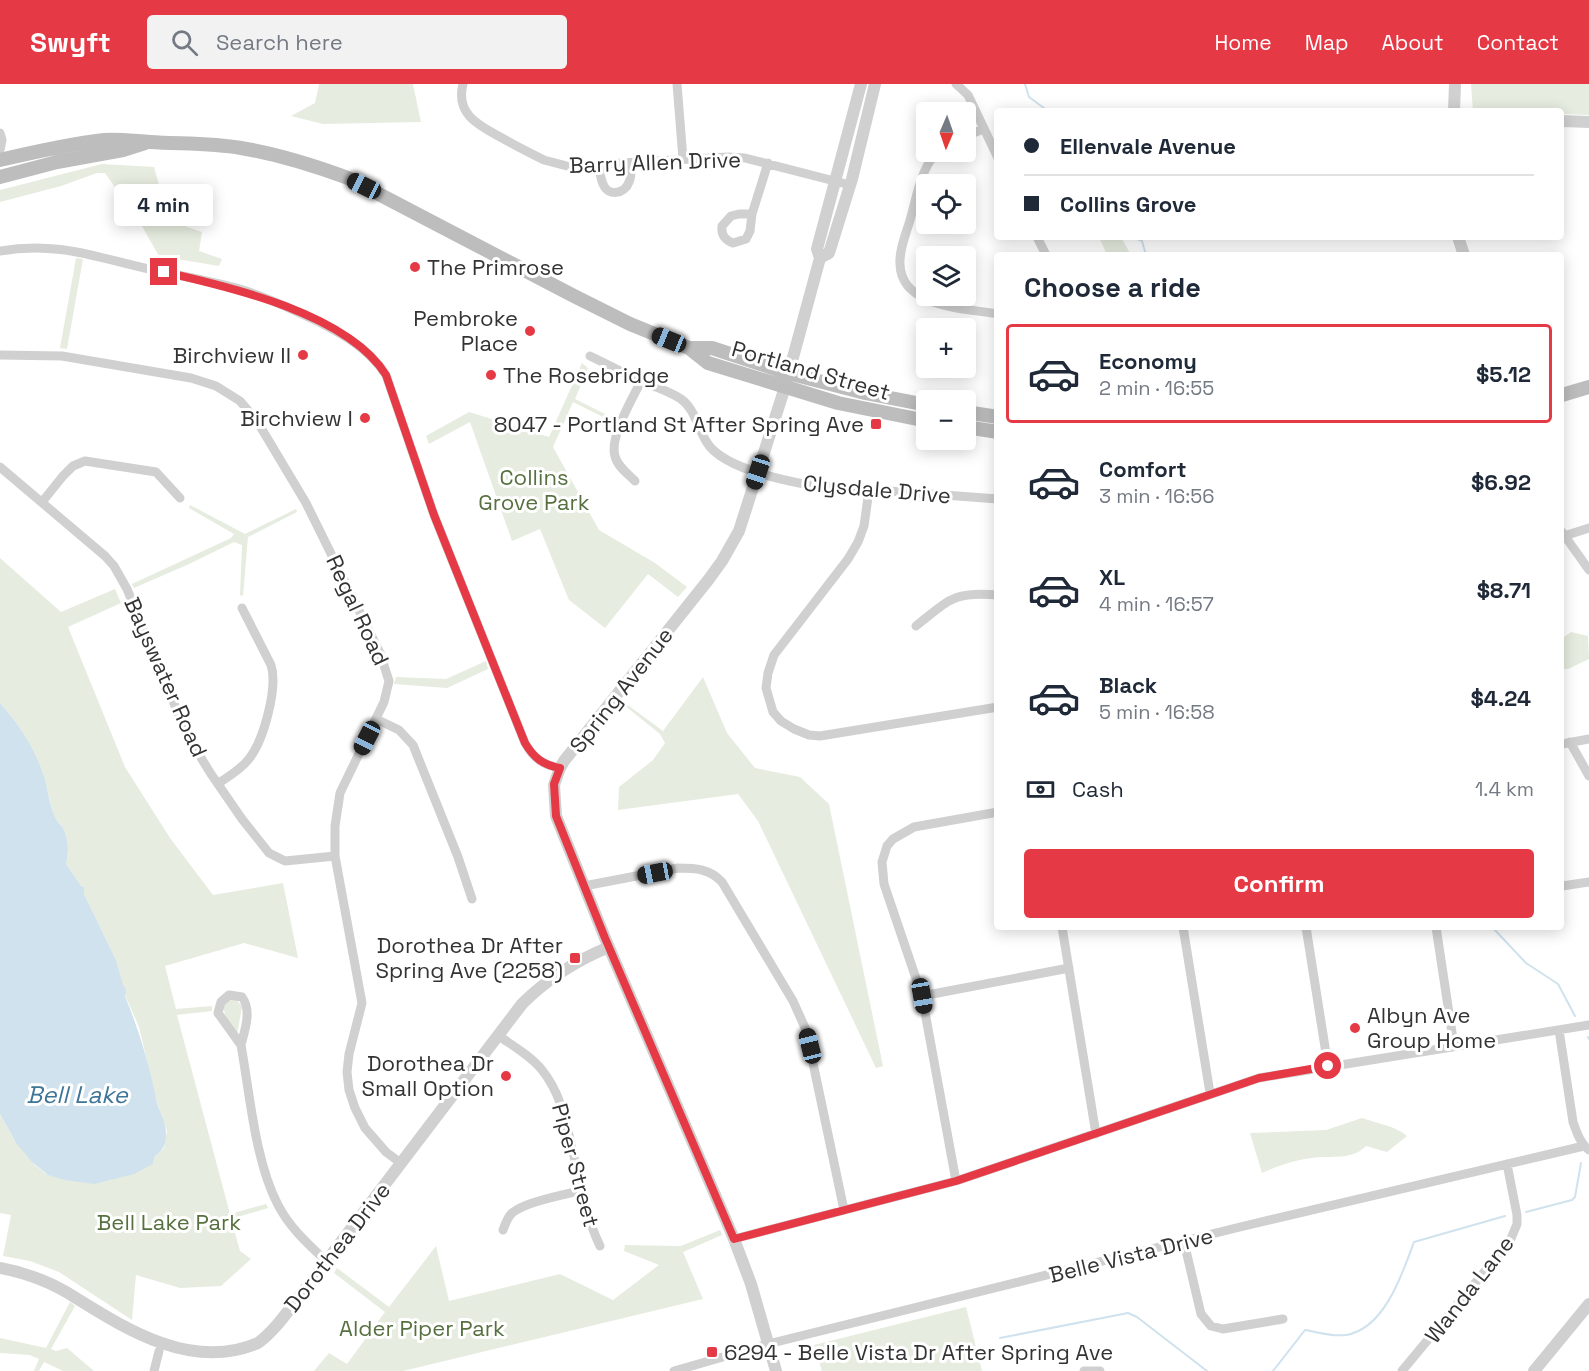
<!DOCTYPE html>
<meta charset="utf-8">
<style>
:root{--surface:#fff;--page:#f2f2f3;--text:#1f2937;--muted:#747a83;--line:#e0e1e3;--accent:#e63946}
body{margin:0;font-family:"Space Grotesk",sans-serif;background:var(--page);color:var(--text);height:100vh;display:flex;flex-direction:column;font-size:22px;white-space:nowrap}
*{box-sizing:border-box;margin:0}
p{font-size:20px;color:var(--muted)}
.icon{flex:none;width:33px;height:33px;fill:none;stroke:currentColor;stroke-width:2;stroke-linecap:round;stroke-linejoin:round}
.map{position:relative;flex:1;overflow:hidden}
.sheet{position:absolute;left:994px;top:168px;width:570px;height:678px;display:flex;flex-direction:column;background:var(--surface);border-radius:6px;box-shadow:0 3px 15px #0003}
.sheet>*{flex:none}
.banner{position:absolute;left:994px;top:24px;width:570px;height:132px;border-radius:6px;box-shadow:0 3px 15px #0003;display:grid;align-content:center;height:132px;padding:0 30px;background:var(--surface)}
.needle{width:39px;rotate:182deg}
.controls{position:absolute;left:916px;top:18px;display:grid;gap:12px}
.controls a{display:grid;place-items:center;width:60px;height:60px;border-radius:6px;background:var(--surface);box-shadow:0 3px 15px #0003;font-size:30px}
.end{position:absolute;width:27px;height:27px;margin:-14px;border:8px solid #e63946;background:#fff;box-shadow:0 0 0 3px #fff}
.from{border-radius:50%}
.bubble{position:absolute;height:42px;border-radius:6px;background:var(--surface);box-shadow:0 3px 15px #0003;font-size:20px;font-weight:700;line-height:42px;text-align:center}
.car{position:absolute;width:18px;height:36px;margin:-18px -9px;border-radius:8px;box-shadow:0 0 4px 2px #0007;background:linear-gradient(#222 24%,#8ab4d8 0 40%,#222 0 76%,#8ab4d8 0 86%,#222 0)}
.banner b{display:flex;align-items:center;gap:21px;height:57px;font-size:22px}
.banner b+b{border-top:2px solid var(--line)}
.banner i{width:15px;height:15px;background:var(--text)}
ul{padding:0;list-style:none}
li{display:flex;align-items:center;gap:18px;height:99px;margin:0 12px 9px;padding:0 18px;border:3px solid transparent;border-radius:6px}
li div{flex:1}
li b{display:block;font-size:22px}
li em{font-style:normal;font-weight:700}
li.active{border-color:var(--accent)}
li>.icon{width:54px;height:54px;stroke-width:1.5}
h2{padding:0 30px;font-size:27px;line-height:72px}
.pay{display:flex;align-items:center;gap:15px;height:66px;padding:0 30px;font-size:22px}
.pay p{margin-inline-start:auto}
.primary-button{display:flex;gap:12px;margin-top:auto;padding:12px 30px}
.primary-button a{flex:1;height:69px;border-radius:6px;background:var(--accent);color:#fff;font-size:24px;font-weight:700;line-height:69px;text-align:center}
header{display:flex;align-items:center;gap:36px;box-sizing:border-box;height:84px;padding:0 30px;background:var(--accent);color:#fff}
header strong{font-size:28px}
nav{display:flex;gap:33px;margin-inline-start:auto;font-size:21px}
.search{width:420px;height:54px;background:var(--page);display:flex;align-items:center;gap:15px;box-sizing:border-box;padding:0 21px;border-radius:6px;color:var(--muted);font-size:22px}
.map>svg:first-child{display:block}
.green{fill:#e6ecdf}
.water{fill:#cfe2ee}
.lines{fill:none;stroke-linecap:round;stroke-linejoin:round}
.stream{stroke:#cfe2ee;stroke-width:2}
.minor{stroke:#d0d0d0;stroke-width:9}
.tertiary{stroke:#d0d0d0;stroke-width:12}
.secondary{stroke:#bdbdbd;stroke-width:14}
.route{stroke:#e63946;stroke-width:8}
.poi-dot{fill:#e63946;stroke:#fff;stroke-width:2}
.labels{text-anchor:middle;stroke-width:6;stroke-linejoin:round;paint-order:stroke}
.street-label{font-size:22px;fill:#333;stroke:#fff}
.poi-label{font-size:22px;fill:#333;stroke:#fff;text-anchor:end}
.park-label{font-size:22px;fill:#56703f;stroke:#fff}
.water-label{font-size:24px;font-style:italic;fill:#3f7597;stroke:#fff}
</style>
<header>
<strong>Swyft</strong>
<div class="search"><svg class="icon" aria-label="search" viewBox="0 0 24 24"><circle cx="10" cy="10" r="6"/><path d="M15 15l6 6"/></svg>Search here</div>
<nav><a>Home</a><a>Map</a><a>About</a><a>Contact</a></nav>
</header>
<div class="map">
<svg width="1589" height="1287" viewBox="0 0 1589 1287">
<rect width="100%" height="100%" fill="#fff"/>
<path class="green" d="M 319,0 L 413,0 L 421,38 L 323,40 L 291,32 L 315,19 Z
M 1471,0 L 1589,0 L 1589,31 L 1562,30 L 1562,27 L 1473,27 Z
M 102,80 L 154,83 L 159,101 L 158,121 L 170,137 L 202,148 L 199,167 L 222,175 L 219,182 L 159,172 L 139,137 L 105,89 L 97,89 L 61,102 L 0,118 L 0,106 Z
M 1099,153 L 1121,153 L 1131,171 L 1107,171 Z
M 76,174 L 83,175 L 67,265 L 60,264 Z
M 582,279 L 588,284 L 575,315 L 617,336 L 615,339 L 573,318 L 553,363 L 599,446 L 655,479 L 687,503 L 678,513 L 648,490 L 605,544 L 569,516 L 540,445 L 512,457 L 470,338 L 429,360 L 426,352 L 469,328 L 549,353 Z
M 190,421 L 245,450 L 296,425 L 297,428 L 248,453 L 243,512 L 240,511 L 242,461 L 234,458 L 189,480 L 134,504 L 132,500 L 231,454 L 234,450 L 189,424 Z
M 0,474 L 61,528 L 115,505 L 121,519 L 68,543 L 125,683 L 170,754 L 213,811 L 283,799 L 298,874 L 244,859 L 165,882 L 176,925 L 212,922 L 212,927 L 177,931 L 230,1130 L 266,1120 L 268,1124 L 231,1135 L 240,1167 L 251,1175 L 221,1202 L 180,1204 L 136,1191 L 132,1236 L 59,1188 L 30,1177 L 3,1172 L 11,1131 L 0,1129 L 0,1030 L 14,1056 L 35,1081 L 46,1090 L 115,1093 L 153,1080 L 155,1072 L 164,1064 L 167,1047 L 156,1014 L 139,943 L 125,911 L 116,876 L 84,810 L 84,803 L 81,802 L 66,780 C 69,768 69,755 63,744 C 60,738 55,736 53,729 C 44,687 30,651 0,619 Z
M 1571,548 L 1588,552 L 1589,575 L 1568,585 L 1562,585 L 1562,552 L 1564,553 Z
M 486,577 L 488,585 L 447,604 L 394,600 L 396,593 L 446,595 Z
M 703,593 L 727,649 L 755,684 L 800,693 L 829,720 L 883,982 L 876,984 L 758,737 L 738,710 L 618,726 L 619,703 L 653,676 L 665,659 L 660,650 L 619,617 L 621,616 L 663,647 Z
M 229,915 L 237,916 L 242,923 L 237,951 L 225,931 L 223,921 Z
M 1362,1034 C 1378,1040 1394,1041 1407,1052 L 1387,1068 L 1366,1062 C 1351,1077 1332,1071 1312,1074 C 1294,1076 1278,1082 1262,1089 L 1250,1049 L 1326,1046 Z
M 720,1146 L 722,1151 L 683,1168 L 703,1215 L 403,1287 L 314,1287 L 329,1269 L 347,1280 L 385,1228 L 334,1189 L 337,1184 L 389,1223 L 436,1162 L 449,1217 L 560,1190 L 613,1216 L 659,1181 L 624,1167 L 625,1161 L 681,1162 Z
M 70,1218 L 75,1222 L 51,1265 L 56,1267 L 67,1264 L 94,1287 L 63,1287 L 44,1278 L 39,1287 L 34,1287 L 39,1275 L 30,1271 L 0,1269 L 0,1254 L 46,1264 Z
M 966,1223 L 982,1287 L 822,1287 L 814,1261 Z"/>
<path class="water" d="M 0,619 C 20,641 35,665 44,693 C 48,706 50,722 55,733 C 57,738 61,740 63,744 C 69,756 69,768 66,780 L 81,802 L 84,803 L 84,810 L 116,876 L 123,901 L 126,906 L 125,912 C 138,944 149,979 156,1014 C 158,1025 166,1037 166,1049 C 166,1061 164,1065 155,1072 L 153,1080 L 134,1090 L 94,1100 L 65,1096 L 48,1091 L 32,1078 L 16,1059 L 0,1030 Z"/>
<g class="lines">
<path class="stream" d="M 1025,0 L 1029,13 L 1048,27
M 1133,153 L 1142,157 L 1146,171
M 1492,843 L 1526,879 L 1558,900 L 1575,932
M 1588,953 L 1589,955
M 1526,1128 L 1572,1116 L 1575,1113 L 1581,1079
M 1000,1254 L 1128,1229 L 1137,1233 L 1207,1287
M 1273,1287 L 1305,1246 C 1318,1248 1332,1253 1346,1251 C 1384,1245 1402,1191 1414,1158 L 1505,1132"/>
<path class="minor" d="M 463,0 C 455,31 480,42 502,54 C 516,62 530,69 544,76 L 567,82 L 728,73 L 745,74 L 850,101
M 677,0 L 683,75
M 956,0 L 968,11 L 998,74
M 0,49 L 2,56 L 0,66
M 966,52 L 983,45
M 937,68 C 920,86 917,113 910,136 C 906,150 899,166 900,180 C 901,224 965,224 998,230
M 599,80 C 600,87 600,94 603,100 C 608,113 625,110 629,98 C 632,92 631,85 631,79
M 739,130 L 752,130 L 750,147 L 746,155 L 733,159 C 725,156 721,151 722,142 L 731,132 Z
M 752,130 L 768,79
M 1037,153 L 1046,171
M 0,167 C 56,157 95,173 149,185 C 180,192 212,197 243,206 C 269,214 294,226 319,238 C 346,252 369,265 386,291 L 434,431 L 525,659 C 533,674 543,681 560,684
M 0,271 L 62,272 L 191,294 L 216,302 L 240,317 L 257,337 L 306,419 L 380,569 L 389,597 L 384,618 L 340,709 L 335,742 L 335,772 L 362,919 L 349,970 L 347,988 L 349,1006 L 355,1024 L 365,1044 L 386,1068 L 402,1080
M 590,272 C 607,280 625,290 643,298 C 656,303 669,307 681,315 C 695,325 697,343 706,357 C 720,383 781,396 809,401 L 998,415
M 0,383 L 105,472 L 114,482 L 127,505 L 187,651 L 211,690 L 242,735 L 269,769 L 285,777 L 335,772
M 635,397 C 628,390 617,382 615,372 C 609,353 633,314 641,297
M 869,406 L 864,442 L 858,458 L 848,475 L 774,571 L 768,589 L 766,604 L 773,628 L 781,637 L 794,645 L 809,651 L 820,652 L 998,623
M 42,418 L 63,392 L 73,382 L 85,377 L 156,388 L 180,414
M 1562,448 L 1589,486
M 1564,452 L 1589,444
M 916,542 C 949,516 953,507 998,511
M 376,635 L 399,646 L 413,661 L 458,773 L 472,815
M 1570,658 L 1589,692
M 1562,660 L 1589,655
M 219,699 C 229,692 240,686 248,676 C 264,657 278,603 271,581 L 242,524
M 584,802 L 678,784 C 696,784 710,785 722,798 L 793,917 L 806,946 L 844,1126
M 1562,802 L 1589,798
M 1062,843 L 1096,1050
M 1183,843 L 1210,1009
M 1306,843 L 1328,982
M 1436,843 L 1454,962
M 229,911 L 242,913 C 252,927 245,945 241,961 L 218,929 L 221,918 Z
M 922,912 L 1069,884
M 1559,946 L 1573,1038 C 1577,1049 1580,1059 1589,1066
M 499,952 C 513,962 531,972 542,986 C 562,1011 566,1039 573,1068 C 580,1100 586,1133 600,1162
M 241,961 C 250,1011 255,1077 278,1121 C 290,1144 308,1160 326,1177
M 956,1097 L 922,912 L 884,800 L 882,778 L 887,762 L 893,755 L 914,743 L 998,728
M 503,1146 C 505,1141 507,1134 512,1129 C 527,1117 562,1112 581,1106
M 734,1155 L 956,1097 L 1259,994 L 1589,941
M 1184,1158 L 1201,1230 L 1211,1242 L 1223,1245 L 1283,1235
M 154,1287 L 159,1267
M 674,1287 L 768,1260 L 1240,1143 L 1584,1062
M 1084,1287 L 1100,1287
M 1402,1287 L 1510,1157 L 1517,1140 L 1517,1131 L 1507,1080"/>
<path class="tertiary" d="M 1454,27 L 1455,0
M 1562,37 L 1589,38
M 1458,153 L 1464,171
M 820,174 L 829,169 L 852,95 L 875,0
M 0,1184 C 27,1189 53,1199 76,1214 C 129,1247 194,1287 258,1259 C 276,1246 289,1225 303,1208 L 522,920 C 548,894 575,877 609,863
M 776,1287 L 751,1200 L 734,1155 L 605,854 L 556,732 L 554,701 L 560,684 L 564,677 L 709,495 L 722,477 L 739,447 L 785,303 L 820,174 L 817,165 L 861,0
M 1534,1287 L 1589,1220"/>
<path class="secondary" d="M 0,76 C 34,68 69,60 104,56 C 120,55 134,57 150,58 C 180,60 211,59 241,64 C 278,70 313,81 348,94 L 574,212 L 630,240 L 689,264 L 708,279 L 838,319 L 927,337
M 0,93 L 57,78 L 123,66 L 145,59
M 689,264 L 712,264 L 788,289 L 865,309 L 927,321
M 1562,311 L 1589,303
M 966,328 L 998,333
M 966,343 L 998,348"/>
</g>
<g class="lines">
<path class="route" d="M 164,188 C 231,203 348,230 386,291 L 434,431 L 525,659 C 534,674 543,681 560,684 L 554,700 L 556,732 L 605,854 L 734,1155 L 956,1097 L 1259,994 L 1328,982"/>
</g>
<g class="poi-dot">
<circle cx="415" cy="183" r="6"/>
<circle cx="530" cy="247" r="6"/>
<circle cx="303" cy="271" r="6"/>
<circle cx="491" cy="291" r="6"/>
<circle cx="365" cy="334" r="6"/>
<rect x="870" y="334" width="12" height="12" rx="3"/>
<rect x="569" y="868" width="12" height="12" rx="3"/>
<circle cx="1355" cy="944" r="6"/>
<circle cx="506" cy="992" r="6"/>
<rect x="706" y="1262" width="12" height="12" rx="3"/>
</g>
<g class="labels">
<g class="street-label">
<text transform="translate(655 78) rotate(-2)" y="8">Barry Allen Drive</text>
<text transform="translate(811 286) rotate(16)" y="8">Portland Street</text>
<text transform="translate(877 405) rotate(5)" y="8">Clysdale Drive</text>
<text transform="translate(358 526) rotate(65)" y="8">Regal Road</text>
<text transform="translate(166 593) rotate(66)" y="8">Bayswater Road</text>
<text transform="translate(621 606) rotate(-52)" y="8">Spring Avenue</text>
<text transform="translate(576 1081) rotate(75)" y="8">Piper Street</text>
<text transform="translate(337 1163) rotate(-52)" y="8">Dorothea Drive</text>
<text transform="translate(1131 1171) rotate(-14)" y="8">Belle Vista Drive</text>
<text transform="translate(1469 1205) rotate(-52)" y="8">Wanda Lane</text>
</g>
<g class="poi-label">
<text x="427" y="191" text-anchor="start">The Primrose</text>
<text x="518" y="242">Pembroke<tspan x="518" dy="25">Place</tspan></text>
<text x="291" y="279">Birchview II</text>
<text x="503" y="299" text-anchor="start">The Rosebridge</text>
<text x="353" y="342">Birchview I</text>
<text x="864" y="348">8047 - Portland St After Spring Ave</text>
<text x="563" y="869">Dorothea Dr After<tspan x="563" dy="25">Spring Ave (2258)</tspan></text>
<text x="1367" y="939" text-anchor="start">Albyn Ave<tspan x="1367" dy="25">Group Home</tspan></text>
<text x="494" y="987">Dorothea Dr<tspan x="494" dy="25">Small Option</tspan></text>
<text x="724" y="1276" text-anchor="start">6294 - Belle Vista Dr After Spring Ave</text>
</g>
<g class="park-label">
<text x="534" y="401">Collins<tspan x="534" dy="25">Grove Park</tspan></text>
<text x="169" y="1146">Bell Lake Park</text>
<text x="422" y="1252">Alder Piper Park</text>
</g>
<g class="water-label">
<text x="77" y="1019">Bell Lake</text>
</g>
</g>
</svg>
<div class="controls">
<a><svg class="needle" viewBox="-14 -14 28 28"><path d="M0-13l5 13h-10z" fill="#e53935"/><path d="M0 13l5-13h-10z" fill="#747a83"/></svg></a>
<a><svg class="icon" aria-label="locate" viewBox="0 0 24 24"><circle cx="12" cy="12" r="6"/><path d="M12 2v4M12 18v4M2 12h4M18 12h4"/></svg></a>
<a><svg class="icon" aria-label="layers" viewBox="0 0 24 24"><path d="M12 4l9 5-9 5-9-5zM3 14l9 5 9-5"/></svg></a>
<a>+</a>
<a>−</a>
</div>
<i class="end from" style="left:1328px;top:982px"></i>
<i class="end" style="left:164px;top:188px"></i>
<div class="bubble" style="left:114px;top:100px;width:99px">4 min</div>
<i class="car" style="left:364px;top:102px;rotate:296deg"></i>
<i class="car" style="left:669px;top:256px;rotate:292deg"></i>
<i class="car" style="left:758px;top:388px;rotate:198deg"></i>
<i class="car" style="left:367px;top:654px;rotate:207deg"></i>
<i class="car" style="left:655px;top:789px;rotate:259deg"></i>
<i class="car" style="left:922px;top:912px;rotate:170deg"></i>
<i class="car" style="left:810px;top:962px;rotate:346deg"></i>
<div class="banner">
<b><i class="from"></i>Ellenvale Avenue</b>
<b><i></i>Collins Grove</b>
</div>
<section class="sheet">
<h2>Choose a ride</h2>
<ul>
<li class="active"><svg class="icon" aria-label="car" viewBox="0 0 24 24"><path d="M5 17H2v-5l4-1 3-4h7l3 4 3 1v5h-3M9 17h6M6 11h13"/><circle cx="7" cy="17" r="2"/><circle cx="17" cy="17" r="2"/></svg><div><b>Economy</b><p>2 min · 16:55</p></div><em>$5.12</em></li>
<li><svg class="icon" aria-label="car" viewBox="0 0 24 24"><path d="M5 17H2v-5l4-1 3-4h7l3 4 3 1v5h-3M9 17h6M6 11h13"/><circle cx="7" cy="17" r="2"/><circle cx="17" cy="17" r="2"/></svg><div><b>Comfort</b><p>3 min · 16:56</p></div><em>$6.92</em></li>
<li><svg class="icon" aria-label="car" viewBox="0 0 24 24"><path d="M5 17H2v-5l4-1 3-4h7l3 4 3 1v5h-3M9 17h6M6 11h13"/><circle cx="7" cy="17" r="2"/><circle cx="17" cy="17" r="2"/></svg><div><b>XL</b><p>4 min · 16:57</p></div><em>$8.71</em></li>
<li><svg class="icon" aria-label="car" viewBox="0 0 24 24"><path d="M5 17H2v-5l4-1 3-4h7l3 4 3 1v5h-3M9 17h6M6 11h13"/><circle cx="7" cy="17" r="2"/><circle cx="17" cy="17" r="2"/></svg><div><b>Black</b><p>5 min · 16:58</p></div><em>$4.24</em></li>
</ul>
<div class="pay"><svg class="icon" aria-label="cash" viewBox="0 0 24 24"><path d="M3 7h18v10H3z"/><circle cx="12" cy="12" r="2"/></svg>Cash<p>1.4 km</p></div>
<div class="primary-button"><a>Confirm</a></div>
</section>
</div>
